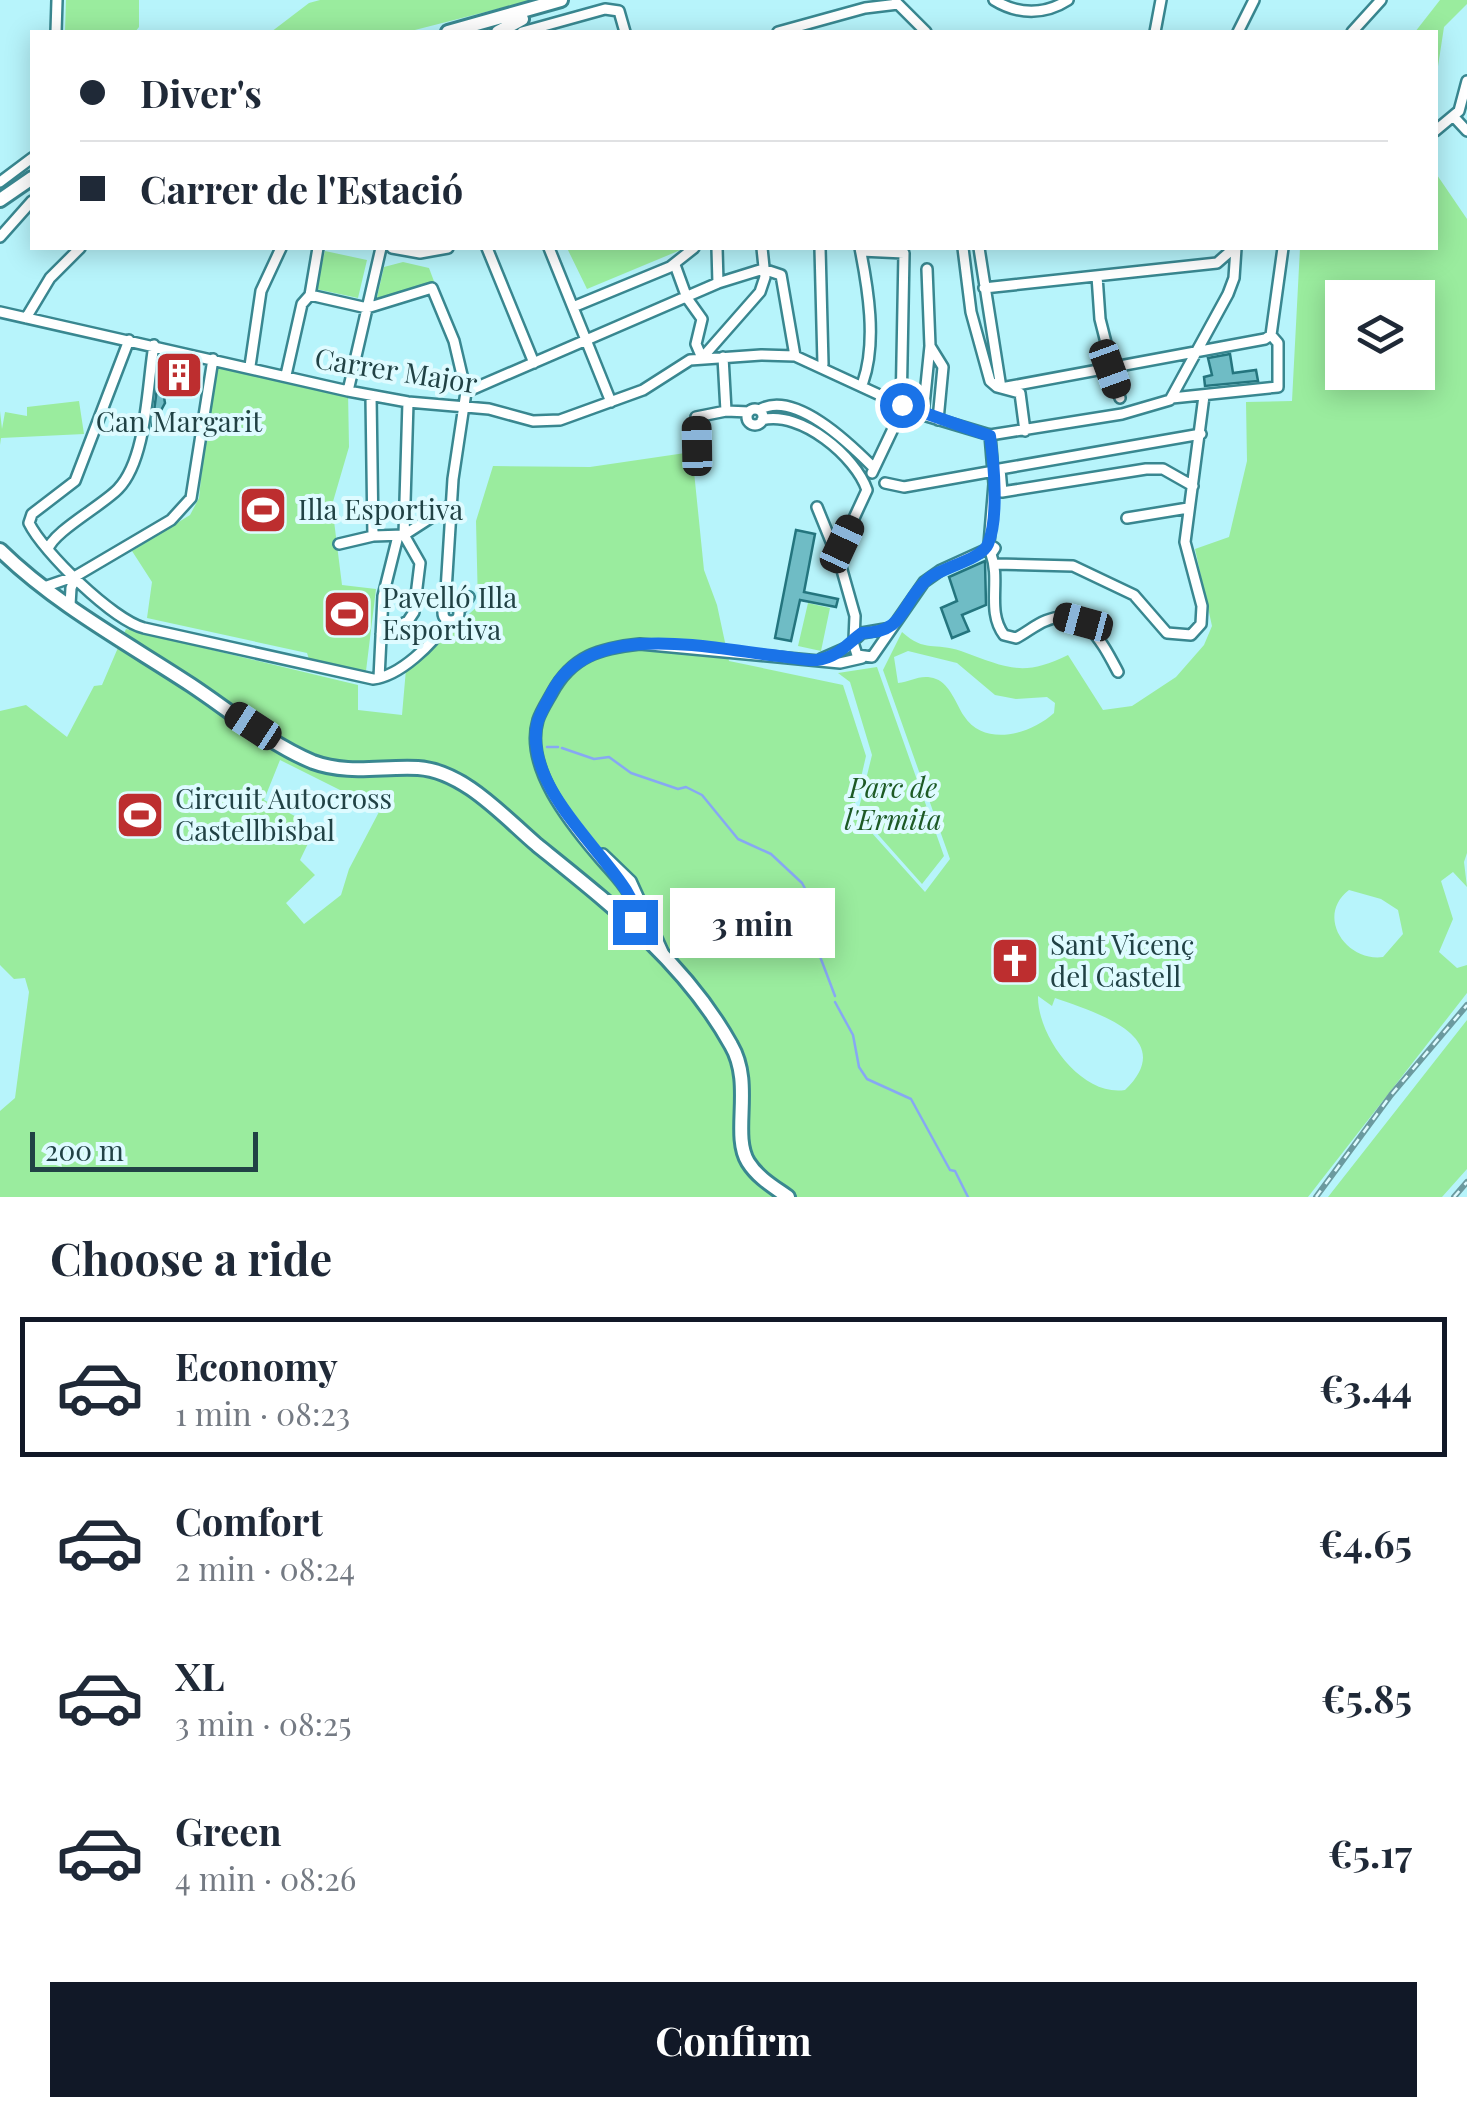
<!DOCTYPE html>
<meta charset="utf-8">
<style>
:root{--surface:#fff;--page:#f2f2f3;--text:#1f2937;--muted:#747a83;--line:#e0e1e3;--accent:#111827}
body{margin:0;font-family:"Playfair Display",serif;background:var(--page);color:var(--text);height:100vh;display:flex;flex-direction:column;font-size:38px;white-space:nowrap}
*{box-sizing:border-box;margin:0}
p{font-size:32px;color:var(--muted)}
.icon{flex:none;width:55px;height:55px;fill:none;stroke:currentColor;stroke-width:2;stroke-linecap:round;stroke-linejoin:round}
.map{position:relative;height:1197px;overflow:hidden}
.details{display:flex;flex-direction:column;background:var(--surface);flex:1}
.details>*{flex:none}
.guide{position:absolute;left:30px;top:30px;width:1408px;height:220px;border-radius:0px;box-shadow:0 5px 25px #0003;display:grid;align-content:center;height:220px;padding:0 50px;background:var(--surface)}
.buttons{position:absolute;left:1325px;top:280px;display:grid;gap:20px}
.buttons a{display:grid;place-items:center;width:110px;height:110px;border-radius:0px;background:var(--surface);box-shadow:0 5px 25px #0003;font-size:50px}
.scale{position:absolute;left:30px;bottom:25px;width:228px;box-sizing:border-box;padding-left:10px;border:5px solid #214245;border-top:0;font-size:28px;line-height:35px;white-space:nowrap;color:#214245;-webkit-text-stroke:8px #defbff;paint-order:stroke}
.end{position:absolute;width:45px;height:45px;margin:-22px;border:12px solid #1a73e8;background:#fff;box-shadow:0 0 0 5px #fff}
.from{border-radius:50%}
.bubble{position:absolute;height:70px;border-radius:0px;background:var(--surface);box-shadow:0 5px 25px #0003;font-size:32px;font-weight:700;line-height:70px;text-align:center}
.car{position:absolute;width:30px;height:60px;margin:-30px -15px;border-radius:12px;box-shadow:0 0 8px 2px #0007;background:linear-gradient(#222 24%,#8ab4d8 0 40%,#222 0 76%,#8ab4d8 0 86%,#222 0)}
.guide b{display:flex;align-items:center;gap:35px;height:95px;font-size:38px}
.guide b+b{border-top:2px solid var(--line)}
.guide i{width:25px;height:25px;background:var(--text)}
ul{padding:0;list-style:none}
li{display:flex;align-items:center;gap:30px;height:140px;margin:0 20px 15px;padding:0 30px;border:5px solid transparent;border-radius:0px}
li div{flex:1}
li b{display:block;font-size:38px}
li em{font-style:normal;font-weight:700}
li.active{border-color:var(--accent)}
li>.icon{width:90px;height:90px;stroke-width:1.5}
h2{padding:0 50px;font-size:45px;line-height:120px}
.action{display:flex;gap:20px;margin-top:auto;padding:20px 50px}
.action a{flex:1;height:115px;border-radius:0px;background:var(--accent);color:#fff;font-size:40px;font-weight:700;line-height:115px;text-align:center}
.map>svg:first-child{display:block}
.green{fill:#9aec9e;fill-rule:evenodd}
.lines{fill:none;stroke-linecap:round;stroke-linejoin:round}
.stream{stroke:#87a8f3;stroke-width:2.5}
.building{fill:#6fbcc5;stroke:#24757e;stroke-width:2.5}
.street-casing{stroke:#398790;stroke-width:14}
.secondary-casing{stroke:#398790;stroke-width:18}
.street{stroke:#fff;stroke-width:9}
.secondary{stroke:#fff;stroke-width:12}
.rail-casing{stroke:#6b9a9f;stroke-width:6}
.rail{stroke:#defbff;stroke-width:2.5;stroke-dasharray:8;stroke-linecap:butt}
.route{stroke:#1a73e8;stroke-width:12}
.labels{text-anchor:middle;stroke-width:8;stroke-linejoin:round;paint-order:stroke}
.street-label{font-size:28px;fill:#214245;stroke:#defbff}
.poi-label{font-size:28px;fill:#214245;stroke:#defbff;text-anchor:start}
.park-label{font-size:28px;font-style:italic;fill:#1d5a25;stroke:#defbff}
</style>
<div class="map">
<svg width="1467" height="1197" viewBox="0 0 1467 1197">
<rect width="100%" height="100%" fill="#b7f4fb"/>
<path class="green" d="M 66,0 L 139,0 L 139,27 L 135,32 L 65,32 Z
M 320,0 L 533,0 L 407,32 L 271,32 L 309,3 Z
M 1440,0 L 1467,0 L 1467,4 L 1444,27 L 1435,86 L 1435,32 L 1415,32 Z
M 1435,172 L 1467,219 L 1467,853 L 1464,862 L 1467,887 L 1453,872 L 1441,881 L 1453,919 L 1439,952 L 1457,968 L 1467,965 L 1467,993 L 1308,1197 L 0,1197 L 0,1111 L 15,1098 L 29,992 L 25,978 L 14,979 L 0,965 L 0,711 L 26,705 L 67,737 L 94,686 L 102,685 L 126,629 L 358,685 L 358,710 L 402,715 L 406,669 L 478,606 L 476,521 L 493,466 L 590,467 L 692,452 L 704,570 L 717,605 L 729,661 L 843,685 L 866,756 L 853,812 L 925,892 L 950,859 L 883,670 L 902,632 C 925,653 935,642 961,651 C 1006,667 1022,678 1068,655 L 1103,710 L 1132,706 L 1176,677 L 1204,645 L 1212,626 L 1195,549 L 1229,537 L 1247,461 L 1246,402 L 1292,401 L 1300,248 L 1435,248 ZM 1342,298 L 1418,298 L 1418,372 L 1342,372 ZM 908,651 L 957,663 L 995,695 L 1016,699 L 1047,697 L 1055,703 L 1054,713 C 1031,734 985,748 964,716 C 956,704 950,684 936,679 C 921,673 911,682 898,683 L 894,657 ZM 280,760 L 380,810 L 349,869 L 341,895 L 304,924 L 286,903 L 315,875 L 300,860 L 316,827 L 264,800 ZM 1349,890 L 1381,899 L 1398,910 L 1403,934 L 1383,957 C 1346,962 1315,916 1349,890 ZM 1038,996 L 1052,1006 L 1055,998 C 1095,1012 1180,1037 1125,1090 C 1081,1097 1037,1035 1038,996 Z
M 567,248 L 683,248 L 683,249 L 587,289 Z
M 325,251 L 367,260 L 358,298 L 316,289 Z
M 403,262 L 429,268 L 435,284 L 379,302 L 377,297 L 384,267 Z
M 213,359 L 348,391 L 349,447 L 332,505 L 342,585 L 376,589 L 366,671 L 309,659 L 307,653 L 147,618 L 152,582 L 132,551 L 190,515 L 199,498 Z
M 79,401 L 84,434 L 1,438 L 0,445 L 0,411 L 2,429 L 5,412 L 27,416 L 27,407 Z
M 808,603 L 830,608 L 821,651 L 798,646 Z
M 877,667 L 944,856 L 922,884 L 858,812 L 872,755 L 850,682 L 838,673 Z
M 1467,1020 L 1467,1169 L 1442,1197 L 1328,1197 Z"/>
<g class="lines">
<path class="stream" d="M 547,747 L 558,747
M 562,748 L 594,759 L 609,757 L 631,773 L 678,789 L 686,787 L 702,795 L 738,839 L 771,854 L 802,883 L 808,894 L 813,938 L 835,996
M 835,1002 L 853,1035 L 859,1067 L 867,1079 L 911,1099 L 950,1170 L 955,1171 L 968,1197"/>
</g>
<path class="building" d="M 1230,354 L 1233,373 L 1256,370 L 1258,381 L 1205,386 L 1204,377 L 1212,375 L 1208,358 Z
M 161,357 L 165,358 L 164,362 L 189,367 L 190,371 L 185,383 L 161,379 L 165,403 L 152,427 Z
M 796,530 L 815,534 L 804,592 L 838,599 L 836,607 L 800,600 L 791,641 L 775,638 Z
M 985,561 L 986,605 L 962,615 L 969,631 L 952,638 L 941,608 L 957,601 L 949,577 Z"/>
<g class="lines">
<g class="street-casing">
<path id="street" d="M 994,0 C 1018,15 1045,15 1068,0
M 896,2 L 926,32
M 619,11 L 625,32
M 56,32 L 57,0
M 522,32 L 605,9 L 619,11
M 778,32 L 865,8 L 898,4
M 1155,32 L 1161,0
M 1238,32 L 1254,0
M 1352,32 L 1381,0
M 1454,117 L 1467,131
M 1435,131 L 1459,111 L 1467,81
M 0,182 L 32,158
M 0,237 L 32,201
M 318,248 L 310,295 L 367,308 L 432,288 L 454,341 L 466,392 L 453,479 L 445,607
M 392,248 L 420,253 L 448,248
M 487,248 L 534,363
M 549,248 L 611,402
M 717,248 L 718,283
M 820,248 L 823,364
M 860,248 C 868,288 877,342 863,382
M 963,248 L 971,312 L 990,381 L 997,387 L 1020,393 L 1025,431
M 979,248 L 1001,388 L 1265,339 L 1271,335 L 1283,248
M 861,251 L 904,253 L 901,412 L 872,473
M 675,265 L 687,298 L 702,319 L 696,344 L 702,358
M 763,269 L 781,275 L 795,356
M 1097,276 L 1100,319 L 1120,398
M 984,288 L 1217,263 L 1234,248
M 573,307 L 670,267 L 694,248
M 0,312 L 348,391 L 408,402 L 489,409 L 533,421 L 560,420 L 643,390 L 690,360 L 761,355 L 795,356 L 923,415 L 990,435 L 1122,414 L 1170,400 L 1228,294 L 1234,278 L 1236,248
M 26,318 L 50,278 L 80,248
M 129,340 L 75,481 L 32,514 L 29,523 C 43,552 113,620 144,628 L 373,679 C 400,676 433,644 447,621
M 930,346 L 943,367 L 938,420
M 723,357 L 726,411
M 702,358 L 760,292 L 765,277 L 762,248
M 250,366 L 261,291 L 281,248
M 286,375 L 302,304 L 310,295
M 348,391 L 381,248
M 466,392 L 718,283 L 763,269
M 371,396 L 373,536
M 1172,398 L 1278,387 L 1278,343 L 1271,335
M747 417a8 8 0 1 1 16 0a8 8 0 1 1-16 0Z
M 759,410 C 794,389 850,444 873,467
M 923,415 L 930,346 L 927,269
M 762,420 C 801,410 856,457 867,490
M 990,435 L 994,484 L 989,544 L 995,548 L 991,554 C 1001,581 986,611 1004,635 L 1016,638 C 1026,633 1035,625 1045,621 C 1084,604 1103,644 1118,672
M 697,446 L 696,417 L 726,411 L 749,412
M 885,483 L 904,487 L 994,471
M 1193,486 L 1163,469 L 1146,469 L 1002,492 L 1000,469 L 1201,434
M 817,507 L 839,561
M 1127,518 L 1188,508
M 404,535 L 408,402
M 339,544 L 373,536 L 404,535 L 452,504
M 48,550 C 51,533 103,505 118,489 C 147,459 147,386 154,345
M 995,564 L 1073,566 L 1134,595 L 1167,633 L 1191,635 L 1201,624 L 1202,606 L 1185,542 L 1204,396
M 44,587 L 76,576 L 171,520 L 191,498 L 213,359
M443 613a8 8 0 1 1 16 0a8 8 0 1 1-16 0Z
M 70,605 L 71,588 L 76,576
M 459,611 L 469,597
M 381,634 L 408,621 L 414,612 L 420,563 L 404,535
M 854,640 L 855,616 L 840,563 L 842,544 L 867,490
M 853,642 L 857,655 L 872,657 L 924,582 L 941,570 L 985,550
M 821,659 L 846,648 L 862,633 L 891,628
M 379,678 L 383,596 L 398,536
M 603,854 L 631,881 L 664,954
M 635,927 C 639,895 617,879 598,856 C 570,823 524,767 538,720 C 541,711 547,702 552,693 C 572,656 600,648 640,644 L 840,663 L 862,658"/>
</g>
<g class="secondary-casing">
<path id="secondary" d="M 448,32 L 561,0
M 498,32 L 522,19
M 0,200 L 32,178
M 0,550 C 55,604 127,643 191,685 C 230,711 270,744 313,762 C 348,775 382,766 418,768 C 464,771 504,817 537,845 C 610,904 685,962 731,1045 C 754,1084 731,1134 748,1162 C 758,1178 774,1187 788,1197"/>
</g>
<use href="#street" class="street"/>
<use href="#secondary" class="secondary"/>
<g class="rail-casing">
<path id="rail" d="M 1316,1197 L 1391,1095 L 1467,1005
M 1454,1197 L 1467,1182"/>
</g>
<use href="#rail" class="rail"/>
</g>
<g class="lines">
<path class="route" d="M 635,922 C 646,880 522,802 537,724 C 540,712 548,701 553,690 C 592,618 713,649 779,656 C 791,657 806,661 817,660 C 837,658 848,643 862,633 C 907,633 900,602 929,578 C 944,567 982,559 988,544 C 999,518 994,464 990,436 L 902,405"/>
</g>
<defs>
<g id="building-square" transform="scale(2.5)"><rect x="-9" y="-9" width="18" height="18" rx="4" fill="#bd2e2f" stroke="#defbff"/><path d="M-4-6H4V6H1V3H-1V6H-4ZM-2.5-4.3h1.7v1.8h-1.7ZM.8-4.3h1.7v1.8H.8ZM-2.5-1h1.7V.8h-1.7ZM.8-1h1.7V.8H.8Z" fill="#fff"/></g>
<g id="stadium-square" transform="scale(2.5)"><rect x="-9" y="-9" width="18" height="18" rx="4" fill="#bd2e2f" stroke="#defbff"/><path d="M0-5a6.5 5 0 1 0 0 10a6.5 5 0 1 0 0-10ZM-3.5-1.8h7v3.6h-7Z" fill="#fff"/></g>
<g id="church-square" transform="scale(2.5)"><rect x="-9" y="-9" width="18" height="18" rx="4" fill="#bd2e2f" stroke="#defbff"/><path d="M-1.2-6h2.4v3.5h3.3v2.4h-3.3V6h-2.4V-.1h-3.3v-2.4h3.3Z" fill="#fff"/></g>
</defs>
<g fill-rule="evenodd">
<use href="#building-square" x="179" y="375"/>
<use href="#stadium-square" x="263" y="510"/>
<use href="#stadium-square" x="347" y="614"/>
<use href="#stadium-square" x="140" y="815"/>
<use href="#church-square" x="1015" y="961"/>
</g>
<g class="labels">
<g class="street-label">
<text transform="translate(396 371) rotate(9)" y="10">Carrer Major</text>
</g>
<g class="poi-label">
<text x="179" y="432" text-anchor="middle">Can Margarit</text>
<text x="298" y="520">Illa Esportiva</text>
<text x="382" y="608">Pavelló Illa<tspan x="382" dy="32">Esportiva</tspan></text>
<text x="175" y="809">Circuit Autocross<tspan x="175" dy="32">Castellbisbal</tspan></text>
<text x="1050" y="955">Sant Vicenç<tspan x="1050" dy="32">del Castell</tspan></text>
</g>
<g class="park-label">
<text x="893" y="798">Parc de<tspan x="893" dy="32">l'Ermita</tspan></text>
</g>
</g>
</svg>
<div class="buttons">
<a><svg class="icon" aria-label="layers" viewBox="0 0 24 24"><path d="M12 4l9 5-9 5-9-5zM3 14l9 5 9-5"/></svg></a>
</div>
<div class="scale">200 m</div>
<i class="end from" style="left:902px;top:405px"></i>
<i class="end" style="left:635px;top:922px"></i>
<div class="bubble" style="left:670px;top:888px;width:165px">3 min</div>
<i class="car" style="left:1110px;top:369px;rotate:160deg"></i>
<i class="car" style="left:697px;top:446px;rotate:359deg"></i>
<i class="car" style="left:842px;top:544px;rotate:25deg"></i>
<i class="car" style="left:1083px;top:622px;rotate:285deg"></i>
<i class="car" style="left:253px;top:726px;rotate:303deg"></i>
<div class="guide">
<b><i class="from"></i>Diver's</b>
<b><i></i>Carrer de l'Estació</b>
</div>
</div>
<section class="details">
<h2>Choose a ride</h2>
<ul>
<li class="active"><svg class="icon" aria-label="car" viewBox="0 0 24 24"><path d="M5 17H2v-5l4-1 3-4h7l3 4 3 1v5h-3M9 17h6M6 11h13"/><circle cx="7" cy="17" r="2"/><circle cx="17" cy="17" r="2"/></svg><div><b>Economy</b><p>1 min · 08:23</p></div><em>€3.44</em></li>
<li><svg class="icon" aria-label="car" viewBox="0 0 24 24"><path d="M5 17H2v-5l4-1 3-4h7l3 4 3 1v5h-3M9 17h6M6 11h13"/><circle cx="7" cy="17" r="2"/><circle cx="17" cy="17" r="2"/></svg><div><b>Comfort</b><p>2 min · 08:24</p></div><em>€4.65</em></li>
<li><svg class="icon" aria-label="car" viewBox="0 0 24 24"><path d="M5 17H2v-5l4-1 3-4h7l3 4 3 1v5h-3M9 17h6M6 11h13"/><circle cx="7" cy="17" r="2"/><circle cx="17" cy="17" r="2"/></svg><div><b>XL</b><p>3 min · 08:25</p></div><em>€5.85</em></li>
<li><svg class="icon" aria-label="car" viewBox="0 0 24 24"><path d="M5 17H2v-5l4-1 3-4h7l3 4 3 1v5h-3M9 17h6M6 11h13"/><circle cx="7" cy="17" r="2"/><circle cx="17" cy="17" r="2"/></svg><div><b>Green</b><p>4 min · 08:26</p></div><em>€5.17</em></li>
</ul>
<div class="action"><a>Confirm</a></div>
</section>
